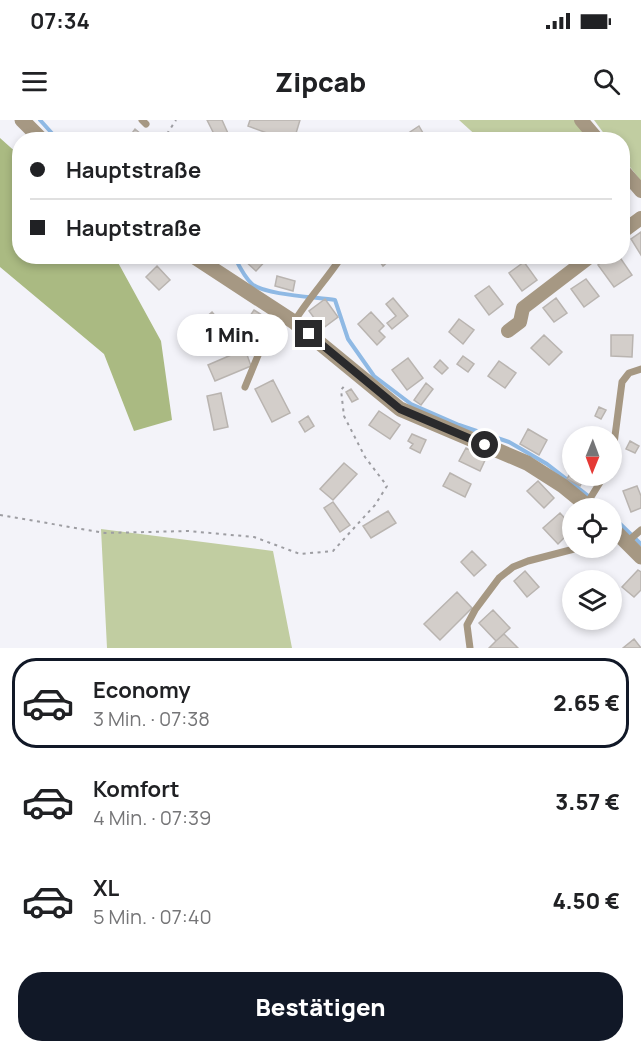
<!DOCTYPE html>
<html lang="de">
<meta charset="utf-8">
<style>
:root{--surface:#fff;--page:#f2f2f2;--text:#202124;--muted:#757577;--line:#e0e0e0;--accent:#111827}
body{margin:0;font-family:Manrope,sans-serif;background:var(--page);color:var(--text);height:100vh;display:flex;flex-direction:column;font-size:22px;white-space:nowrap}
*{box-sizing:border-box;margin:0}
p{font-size:20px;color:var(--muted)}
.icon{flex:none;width:33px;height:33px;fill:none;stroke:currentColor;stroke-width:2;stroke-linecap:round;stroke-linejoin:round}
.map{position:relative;height:528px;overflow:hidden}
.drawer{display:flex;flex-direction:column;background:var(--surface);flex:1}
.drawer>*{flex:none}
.top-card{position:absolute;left:12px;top:12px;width:618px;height:132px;border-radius:24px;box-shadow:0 3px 9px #0003;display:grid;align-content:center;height:132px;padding:0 18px;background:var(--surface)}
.needle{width:39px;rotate:181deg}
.fabs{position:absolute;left:562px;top:306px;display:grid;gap:12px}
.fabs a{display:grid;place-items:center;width:60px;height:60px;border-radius:50%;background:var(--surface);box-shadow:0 3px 9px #0003;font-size:30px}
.end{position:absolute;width:27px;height:27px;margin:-14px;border:8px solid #2a2a2c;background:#fff;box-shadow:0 0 0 3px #fff}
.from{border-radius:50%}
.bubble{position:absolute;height:42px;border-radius:21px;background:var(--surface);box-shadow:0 3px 9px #0003;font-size:20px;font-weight:800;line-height:42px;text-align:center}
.top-card b{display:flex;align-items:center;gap:21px;height:57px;font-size:22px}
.top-card b+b{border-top:2px solid var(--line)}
.top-card i{width:15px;height:15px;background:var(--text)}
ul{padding:10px 0 0;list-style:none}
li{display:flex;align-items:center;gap:18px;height:90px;margin:0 12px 9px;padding:0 6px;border:3px solid transparent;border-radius:24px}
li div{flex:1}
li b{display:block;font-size:22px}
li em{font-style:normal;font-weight:800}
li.active{border-color:var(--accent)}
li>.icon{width:54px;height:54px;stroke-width:1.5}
.action{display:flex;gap:12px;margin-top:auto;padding:12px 18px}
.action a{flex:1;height:69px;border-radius:24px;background:var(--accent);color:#fff;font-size:24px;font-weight:800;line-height:69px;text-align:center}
.status{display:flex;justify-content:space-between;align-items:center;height:42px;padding:0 30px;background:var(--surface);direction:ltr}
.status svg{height:16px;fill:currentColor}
header{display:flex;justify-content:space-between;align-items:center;height:78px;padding:0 18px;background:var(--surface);font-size:27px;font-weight:800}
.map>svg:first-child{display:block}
.green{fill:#c1cda1}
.forest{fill:#aaba82}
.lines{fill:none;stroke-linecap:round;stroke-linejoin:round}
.stream{stroke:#8fb9e4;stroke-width:4}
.building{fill:#d3ceca;stroke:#b9b4b0;stroke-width:1.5}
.path{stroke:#9d9da2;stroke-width:2;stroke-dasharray:3 4.5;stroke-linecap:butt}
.service{stroke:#a69883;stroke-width:7}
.minor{stroke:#a69883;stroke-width:14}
.tertiary{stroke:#a69883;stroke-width:15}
.route{stroke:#2a2a2c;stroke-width:8}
</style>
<div class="status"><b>07:34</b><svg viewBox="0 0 49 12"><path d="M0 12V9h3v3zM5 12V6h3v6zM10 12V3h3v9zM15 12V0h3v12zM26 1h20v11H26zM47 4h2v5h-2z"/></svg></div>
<header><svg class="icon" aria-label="menu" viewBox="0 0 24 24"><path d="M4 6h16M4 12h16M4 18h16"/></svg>Zipcab<svg class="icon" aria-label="search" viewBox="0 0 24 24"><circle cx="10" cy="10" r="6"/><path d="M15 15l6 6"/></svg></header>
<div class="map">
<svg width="641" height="528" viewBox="0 0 641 528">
<rect width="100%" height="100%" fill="#f3f3f9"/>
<path class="green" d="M 459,0 L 578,0 L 596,19 L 480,19 Z
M 594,0 L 641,0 L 641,61 L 623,38 L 622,20 L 608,19 Z
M 101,409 L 273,431 L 292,528 L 107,528 Z"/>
<path class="forest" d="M 0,18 L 19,35 L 20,136 L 115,137 L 161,221 L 172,300 L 134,311 L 104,234 L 0,147 Z"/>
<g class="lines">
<path class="stream" d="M 40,0 L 58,20
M 234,136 C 239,146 244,157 252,164 C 265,175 316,177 335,180 L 348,219 L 374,256 L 411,284 L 459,305 L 509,322 L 547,344 L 604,388
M 612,396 L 641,424"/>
</g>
<path class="building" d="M 207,0 L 222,0 L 231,20 L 217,20 Z
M 250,0 L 300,0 L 294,20 L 274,20 L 275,16 L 248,6 Z
M 419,6 L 427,20 L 398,20 Z
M 135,9 L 148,20 L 127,20 Z
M 641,112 L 641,135 L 631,119 Z
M 247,136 L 270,136 L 256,151 L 244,140 Z
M 376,136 L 394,136 L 383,146 Z
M 551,136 L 566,136 L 555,143 Z
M 610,136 L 619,136 L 632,155 L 614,167 L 598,145 Z
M 524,142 L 537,160 L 522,171 L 509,153 Z
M 157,146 L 170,160 L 159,170 L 146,157 Z
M 277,156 L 295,161 L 293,171 L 275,166 Z
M 586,159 L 599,176 L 584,187 L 571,169 Z
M 489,166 L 503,184 L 489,195 L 475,176 Z
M 393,178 L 408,196 L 392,209 L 387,203 L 396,196 L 386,184 Z
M 556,178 L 567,193 L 554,202 L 543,188 Z
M 325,179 L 338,197 L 322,209 L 309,191 Z
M 254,190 L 265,197 L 259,206 L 248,199 Z
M 212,192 L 223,205 L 208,218 L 197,205 Z
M 371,192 L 384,206 L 379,211 L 385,217 L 377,225 L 358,204 Z
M 459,199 L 474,210 L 463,224 L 449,212 Z
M 544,215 L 562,232 L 549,245 L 531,228 Z
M 611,215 L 633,215 L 632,237 L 611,236 Z
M 245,229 L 251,246 L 215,261 L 208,245 Z
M 463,236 L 474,244 L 468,252 L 457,244 Z
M 408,238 L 423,258 L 407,270 L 392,250 Z
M 440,240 L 448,248 L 442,254 L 434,247 Z
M 499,241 L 516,253 L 505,268 L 488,256 Z
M 273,260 L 290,293 L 272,302 L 255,269 Z
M 426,263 L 433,269 L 421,285 L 414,280 Z
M 351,269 L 358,279 L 352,282 L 346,272 Z
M 221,273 L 228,307 L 214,310 L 207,276 Z
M 599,287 L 606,290 L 601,299 L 595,296 Z
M 379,291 L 400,305 L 390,319 L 369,305 Z
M 308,296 L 314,306 L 305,312 L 299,302 Z
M 528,309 L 547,320 L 539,335 L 520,324 Z
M 587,309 L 600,316 L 583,316 Z
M 412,314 L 426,320 L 420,333 L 410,328 L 413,324 L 408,321 Z
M 630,321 L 639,326 L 635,333 L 626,329 Z
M 466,328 L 486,338 L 480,351 L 459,341 Z
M 344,343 L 357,354 L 333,380 L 320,369 Z
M 573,348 L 573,356 L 599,356 L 595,363 L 584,358 L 580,366 L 567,359 Z
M 450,353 L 471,364 L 465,377 L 443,366 Z
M 538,361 L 554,378 L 544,388 L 527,371 Z
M 637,366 L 641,376 L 641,388 L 631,392 L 623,371 Z
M 333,382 L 350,405 L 340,412 L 324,388 Z
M 388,391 L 396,403 L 371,418 L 363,406 Z
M 560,393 L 573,407 L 573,409 L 558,424 L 543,408 Z
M 472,431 L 486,445 L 474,456 L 461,442 Z
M 638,450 L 641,452 L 641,470 L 634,477 L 622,467 Z
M 525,451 L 539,467 L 527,477 L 514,461 Z
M 457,472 L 472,488 L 440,520 L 424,504 Z
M 493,490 L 510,508 L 496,521 L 479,503 Z
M 504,514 L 518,528 L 489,528 L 496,521 Z
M 634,519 L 641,528 L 623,528 Z"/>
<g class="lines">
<path class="path" d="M 163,20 L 176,0
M 0,395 L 105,413 L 188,411 L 254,417 L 300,434 L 333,431 L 375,385 L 387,366 L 365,337 L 344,296 L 341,270 L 346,264"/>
<path class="service" d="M 142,0 L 146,4
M 294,202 C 308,179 327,159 342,136
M 245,267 L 259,233 L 270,218 L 283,195
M 612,339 L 622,262 L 629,253 L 641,249
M 586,385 L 604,356
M 627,422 L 641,410
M 470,528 L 467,505 L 475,490 L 499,458 L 513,447 L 528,441 L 578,428"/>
<path class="minor" d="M 581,0 L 598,20
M 622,49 L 641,71
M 622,112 L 641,98
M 508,211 L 520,202 L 523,188 L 591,136"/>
<path class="tertiary" d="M 22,0 L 42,20
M 193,136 L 294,202 L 400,289 L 527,343 L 563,366 L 590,388
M 612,408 L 641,437"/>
</g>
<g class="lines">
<path class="route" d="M 309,214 L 400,289 L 485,325"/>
</g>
</svg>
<div class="fabs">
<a><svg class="needle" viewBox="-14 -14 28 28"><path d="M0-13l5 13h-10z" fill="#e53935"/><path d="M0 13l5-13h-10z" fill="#757577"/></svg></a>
<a><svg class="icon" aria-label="locate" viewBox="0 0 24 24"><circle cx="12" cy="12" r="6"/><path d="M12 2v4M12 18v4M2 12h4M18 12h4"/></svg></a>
<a><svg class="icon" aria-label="layers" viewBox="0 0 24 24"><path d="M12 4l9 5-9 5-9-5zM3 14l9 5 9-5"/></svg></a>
</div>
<i class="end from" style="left:485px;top:325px"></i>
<i class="end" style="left:309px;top:214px"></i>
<div class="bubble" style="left:177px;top:194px;width:111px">1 Min.</div>
<div class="top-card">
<b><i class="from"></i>Hauptstraße</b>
<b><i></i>Hauptstraße</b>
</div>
</div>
<section class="drawer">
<ul>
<li class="active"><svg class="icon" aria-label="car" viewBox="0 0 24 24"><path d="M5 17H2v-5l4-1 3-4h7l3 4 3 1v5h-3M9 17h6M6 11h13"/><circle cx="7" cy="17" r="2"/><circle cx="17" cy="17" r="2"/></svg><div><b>Economy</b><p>3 Min. · 07:38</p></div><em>2.65 €</em></li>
<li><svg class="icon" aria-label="car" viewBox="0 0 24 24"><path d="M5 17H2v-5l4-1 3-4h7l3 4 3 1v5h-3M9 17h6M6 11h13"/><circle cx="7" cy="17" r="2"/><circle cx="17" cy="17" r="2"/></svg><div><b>Komfort</b><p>4 Min. · 07:39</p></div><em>3.57 €</em></li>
<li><svg class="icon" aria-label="car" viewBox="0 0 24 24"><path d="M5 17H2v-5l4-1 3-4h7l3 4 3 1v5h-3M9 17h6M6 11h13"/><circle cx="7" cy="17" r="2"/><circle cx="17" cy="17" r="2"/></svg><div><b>XL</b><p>5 Min. · 07:40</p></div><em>4.50 €</em></li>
</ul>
<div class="action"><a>Bestätigen</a></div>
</section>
